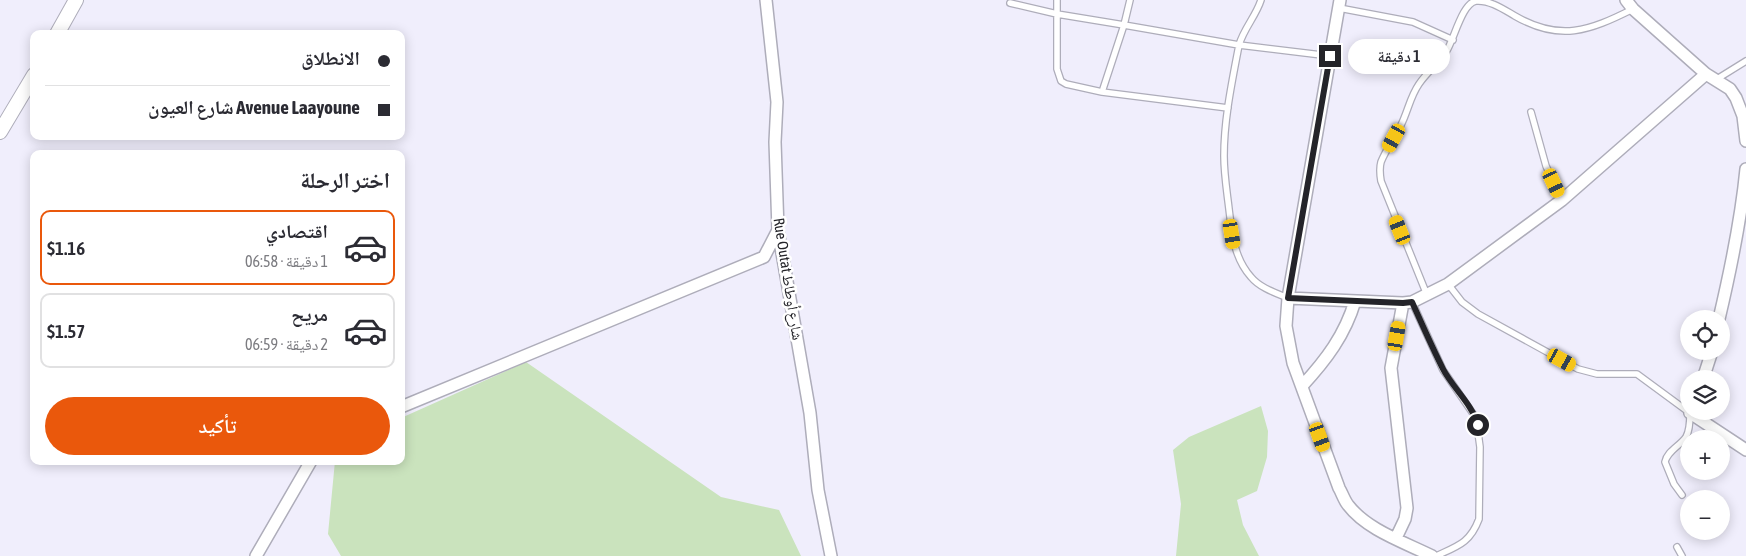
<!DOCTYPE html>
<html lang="ar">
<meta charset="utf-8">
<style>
:root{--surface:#fff;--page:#f2f2f3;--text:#2b2b33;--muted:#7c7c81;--line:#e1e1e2;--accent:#ea580c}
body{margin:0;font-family:"Asap Condensed","Noto Naskh Arabic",sans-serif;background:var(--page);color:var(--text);direction:rtl;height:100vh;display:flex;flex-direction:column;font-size:19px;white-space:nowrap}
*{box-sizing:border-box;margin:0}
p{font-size:16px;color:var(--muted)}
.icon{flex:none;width:28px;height:28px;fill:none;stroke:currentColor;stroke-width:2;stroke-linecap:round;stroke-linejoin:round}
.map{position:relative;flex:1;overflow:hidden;direction:ltr}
.panel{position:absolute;left:30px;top:150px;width:375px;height:315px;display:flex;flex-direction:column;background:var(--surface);border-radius:10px;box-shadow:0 2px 12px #0003;direction:rtl}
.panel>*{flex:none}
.hud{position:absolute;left:30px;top:30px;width:375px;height:110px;border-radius:10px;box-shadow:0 2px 12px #0003;direction:rtl;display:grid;align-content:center;height:110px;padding:0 15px;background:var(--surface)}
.fabs{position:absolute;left:1680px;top:310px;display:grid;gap:10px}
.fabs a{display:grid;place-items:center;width:50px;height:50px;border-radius:50%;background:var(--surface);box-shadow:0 2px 12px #0003;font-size:25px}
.end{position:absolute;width:22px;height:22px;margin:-11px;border:6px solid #242429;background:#fff;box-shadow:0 0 0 2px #fff}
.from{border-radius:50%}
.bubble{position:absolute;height:35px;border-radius:18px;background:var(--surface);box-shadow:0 2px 12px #0003;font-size:16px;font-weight:600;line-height:35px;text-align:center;direction:rtl}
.car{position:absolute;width:15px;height:30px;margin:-15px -8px;border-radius:6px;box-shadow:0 0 4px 1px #0007;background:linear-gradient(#f5c518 24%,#345 0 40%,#f5c518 0 76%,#345 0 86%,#f5c518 0)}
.hud b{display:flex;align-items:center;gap:18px;height:48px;font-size:19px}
.hud b+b{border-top:1px solid var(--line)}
.hud i{width:12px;height:12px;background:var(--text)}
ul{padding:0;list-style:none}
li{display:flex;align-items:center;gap:15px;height:75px;margin:0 10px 8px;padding:0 5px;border:2px solid var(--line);border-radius:10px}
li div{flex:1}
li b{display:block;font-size:19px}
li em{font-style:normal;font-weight:600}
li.selected{border-color:var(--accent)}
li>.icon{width:45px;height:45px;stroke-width:1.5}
h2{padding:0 15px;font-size:22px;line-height:60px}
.cta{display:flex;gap:10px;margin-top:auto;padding:10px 15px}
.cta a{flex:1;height:58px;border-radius:30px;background:var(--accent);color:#fff;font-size:20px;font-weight:600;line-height:58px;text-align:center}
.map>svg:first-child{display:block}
.green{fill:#cae3bd}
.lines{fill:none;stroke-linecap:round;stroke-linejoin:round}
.service-casing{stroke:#aeadba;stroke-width:8}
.minor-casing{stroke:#aeadba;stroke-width:14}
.tertiary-casing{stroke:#aeadba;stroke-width:16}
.service{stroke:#fff;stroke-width:5.5}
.minor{stroke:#fff;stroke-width:11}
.tertiary{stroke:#fff;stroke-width:14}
.route{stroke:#242429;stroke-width:6}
.labels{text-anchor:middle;stroke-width:5;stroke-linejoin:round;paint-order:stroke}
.street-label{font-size:15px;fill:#242429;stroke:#fff}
</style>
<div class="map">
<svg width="1746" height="556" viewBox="0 0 1746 556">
<rect width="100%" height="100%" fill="#f0eefc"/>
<path class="green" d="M 526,362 L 721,497 L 779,510 L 801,556 L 341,556 L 328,534 L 335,461 L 401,461 L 401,418 Z
M 1261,406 L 1268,431 L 1267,457 L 1257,491 L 1237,500 L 1243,525 L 1259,556 L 1176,556 L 1181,504 L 1173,450 L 1189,437 Z"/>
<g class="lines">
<g class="service-casing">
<path id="service" d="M 1057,0 L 1057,69 L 1061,81 L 1066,84 L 1102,92 L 1228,108
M 1130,0 L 1124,25 L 1239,45 L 1330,56
M 1261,0 C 1256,16 1244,28 1239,45 C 1232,82 1224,119 1224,156 C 1224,174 1227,192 1229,209 C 1232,234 1234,258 1251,277 C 1260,288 1276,293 1288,298
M 1010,3 L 1057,14 L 1124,25 L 1102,92
M 1339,8 L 1413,22 L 1453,40
M 1717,79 L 1746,61
M 1531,112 L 1546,166 L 1562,200
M 1448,284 L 1462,302 L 1478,314 L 1578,369 L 1597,374 L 1637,374 L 1690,413 C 1690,421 1690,430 1686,437 C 1680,446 1667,451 1665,462 L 1674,484 L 1682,495
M 1427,295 L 1381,181 C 1380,175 1379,169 1381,162 C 1386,149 1395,138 1401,125 C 1408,111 1410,97 1419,84 C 1427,72 1439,63 1446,52 C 1454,40 1462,3 1476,1 C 1490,0 1503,9 1515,16 C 1560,42 1589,31 1633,9
M 1412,302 L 1443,370 L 1476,418 L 1480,447 L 1479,519 C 1470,543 1458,546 1436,556
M 1677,547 L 1682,556"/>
</g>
<g class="minor-casing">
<path id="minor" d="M 766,0 L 777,102 L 775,142 L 778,230 L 810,413 L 818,490 L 831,556
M 1340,0 L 1288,298 L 1286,326 L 1293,363 L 1339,488 C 1342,493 1344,500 1348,505 C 1367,530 1404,542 1432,556
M 1626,0 L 1633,9 L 1706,74 L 1730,89 L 1736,98 L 1743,116 L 1746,141
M 1288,298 L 1403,303 L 1412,302 L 1448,284 L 1562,200 L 1706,74
M 1719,319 C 1731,268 1741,221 1746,169
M 1703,379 L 1712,351
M 1302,386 C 1326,360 1345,335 1355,301
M 401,407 L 764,257 L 778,230
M 1691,411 L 1690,413 L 1746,450
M 1396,538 L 1405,519 L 1407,508 L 1391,368 L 1403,303
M 256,556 L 311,461"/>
</g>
<g class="tertiary-casing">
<path id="tertiary" d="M 57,34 L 76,0
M 0,132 L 34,75"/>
</g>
<use href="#service" class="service"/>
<use href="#minor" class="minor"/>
<use href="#tertiary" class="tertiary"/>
</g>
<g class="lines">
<path class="route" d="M 1330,56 L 1288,298 L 1403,303 L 1412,302 C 1422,324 1432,347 1443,369 C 1453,388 1472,404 1478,425"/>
</g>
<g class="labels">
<g class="street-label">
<text transform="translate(788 279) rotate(81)" y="5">Rue Outat شارع أوطاط</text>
</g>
</g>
</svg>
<div class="fabs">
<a><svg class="icon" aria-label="locate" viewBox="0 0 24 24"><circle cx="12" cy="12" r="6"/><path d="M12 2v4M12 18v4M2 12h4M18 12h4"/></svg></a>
<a><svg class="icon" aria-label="layers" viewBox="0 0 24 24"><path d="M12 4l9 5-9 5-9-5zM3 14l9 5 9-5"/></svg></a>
<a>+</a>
<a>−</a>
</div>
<i class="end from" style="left:1478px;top:425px"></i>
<i class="end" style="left:1330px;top:56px"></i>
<div class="bubble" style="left:1348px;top:39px;width:102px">1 دقيقة</div>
<i class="car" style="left:1394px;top:138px;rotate:209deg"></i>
<i class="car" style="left:1554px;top:183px;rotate:155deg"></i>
<i class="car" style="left:1400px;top:230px;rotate:338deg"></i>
<i class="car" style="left:1232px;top:234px;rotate:171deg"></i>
<i class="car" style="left:1397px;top:336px;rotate:10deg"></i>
<i class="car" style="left:1562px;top:360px;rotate:119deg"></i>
<i class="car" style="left:1320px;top:437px;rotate:160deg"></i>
<div class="hud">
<b><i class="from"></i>الانطلاق</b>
<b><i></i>Avenue Laayoune شارع العيون</b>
</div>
<section class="panel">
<h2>اختر الرحلة</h2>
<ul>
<li class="selected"><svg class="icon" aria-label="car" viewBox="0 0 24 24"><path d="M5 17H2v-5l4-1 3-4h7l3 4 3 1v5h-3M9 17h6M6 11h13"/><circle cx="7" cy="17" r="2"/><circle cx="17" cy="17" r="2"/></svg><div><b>اقتصادي</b><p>1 دقيقة · 06:58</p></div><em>$1.16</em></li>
<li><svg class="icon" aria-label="car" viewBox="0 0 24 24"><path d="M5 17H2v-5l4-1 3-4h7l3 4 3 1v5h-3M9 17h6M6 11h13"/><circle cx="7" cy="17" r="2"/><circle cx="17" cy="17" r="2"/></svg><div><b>مريح</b><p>2 دقيقة · 06:59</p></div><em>$1.57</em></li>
</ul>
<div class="cta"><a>تأكيد</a></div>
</section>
</div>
